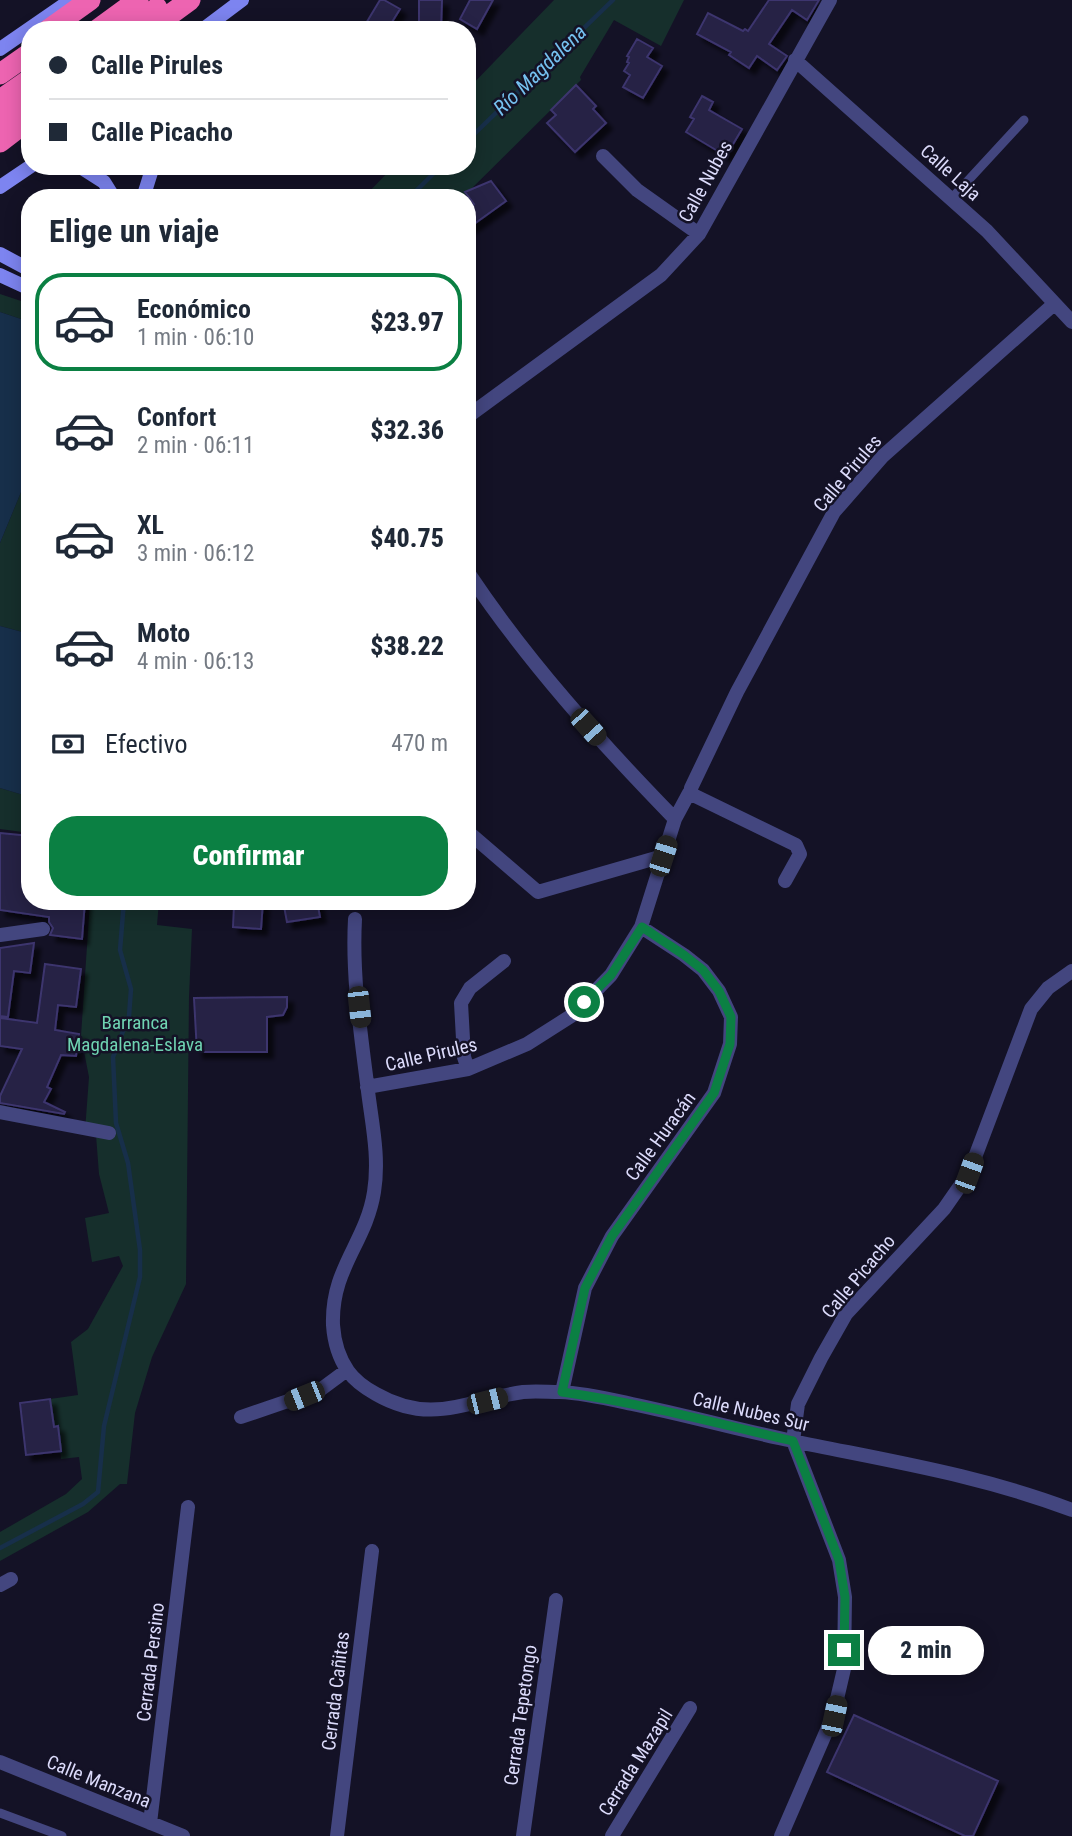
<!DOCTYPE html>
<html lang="es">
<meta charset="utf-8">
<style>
:root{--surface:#fff;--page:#f6f6f7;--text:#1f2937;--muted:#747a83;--line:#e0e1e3;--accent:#0b8043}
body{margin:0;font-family:"Roboto Condensed",sans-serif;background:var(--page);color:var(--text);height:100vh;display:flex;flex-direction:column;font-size:26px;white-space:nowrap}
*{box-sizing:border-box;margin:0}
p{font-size:23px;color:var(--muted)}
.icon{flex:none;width:38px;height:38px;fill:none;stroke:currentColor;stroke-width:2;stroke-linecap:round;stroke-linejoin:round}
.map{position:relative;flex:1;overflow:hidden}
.side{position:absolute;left:21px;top:189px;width:455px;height:721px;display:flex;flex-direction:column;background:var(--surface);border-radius:28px;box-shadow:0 4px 18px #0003}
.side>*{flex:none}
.top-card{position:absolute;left:21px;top:21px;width:455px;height:154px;border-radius:28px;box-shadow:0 4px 18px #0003;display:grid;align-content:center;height:154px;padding:0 28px;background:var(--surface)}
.end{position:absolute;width:32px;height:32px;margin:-16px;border:9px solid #0b8043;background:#fff;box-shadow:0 0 0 4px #fff}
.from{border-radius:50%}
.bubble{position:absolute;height:49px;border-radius:24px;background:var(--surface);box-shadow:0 4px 18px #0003;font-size:23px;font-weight:800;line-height:49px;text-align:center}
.car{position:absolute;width:21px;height:42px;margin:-21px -10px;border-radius:9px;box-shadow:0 0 5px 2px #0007;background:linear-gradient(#222 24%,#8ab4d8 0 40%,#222 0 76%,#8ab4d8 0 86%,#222 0)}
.top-card b{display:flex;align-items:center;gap:24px;height:66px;font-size:26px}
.top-card b+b{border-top:2px solid var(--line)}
.top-card i{width:18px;height:18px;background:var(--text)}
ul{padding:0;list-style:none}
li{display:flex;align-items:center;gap:21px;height:98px;margin:0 14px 10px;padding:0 14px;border:4px solid transparent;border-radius:28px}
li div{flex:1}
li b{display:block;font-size:26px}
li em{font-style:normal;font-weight:800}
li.selected{border-color:var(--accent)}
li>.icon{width:63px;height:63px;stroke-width:1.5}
h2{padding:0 28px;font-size:32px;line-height:84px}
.pay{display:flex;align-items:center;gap:18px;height:77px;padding:0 28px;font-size:26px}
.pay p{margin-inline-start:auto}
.primary-button{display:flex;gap:14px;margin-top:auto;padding:14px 28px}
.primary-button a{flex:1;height:80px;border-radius:28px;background:var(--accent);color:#fff;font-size:28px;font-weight:800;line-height:80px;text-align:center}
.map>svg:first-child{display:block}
.green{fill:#162f2c}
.water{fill:#172f4a}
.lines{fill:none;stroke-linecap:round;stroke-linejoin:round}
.stream{stroke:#172f4a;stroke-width:4.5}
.building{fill:#252144;stroke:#3c356e;stroke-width:2;filter:url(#shadow)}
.service{stroke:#43467f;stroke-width:9}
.minor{stroke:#43467f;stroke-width:14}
.secondary{stroke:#7d84f0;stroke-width:14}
.motorway{stroke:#ed64b1;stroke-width:21}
.route{stroke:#0b8043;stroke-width:9}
.labels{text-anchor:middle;stroke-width:5;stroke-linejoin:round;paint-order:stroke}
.street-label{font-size:19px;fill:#dcdbfb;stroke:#141226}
.park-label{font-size:19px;fill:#6fd3b2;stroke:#141226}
.water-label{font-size:21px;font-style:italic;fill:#75c0ef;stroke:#141226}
</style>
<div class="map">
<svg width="1072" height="1836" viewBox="0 0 1072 1836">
<defs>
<filter id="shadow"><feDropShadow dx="6" dy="6" stdDeviation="2" flood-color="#0009"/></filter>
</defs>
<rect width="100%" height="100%" fill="#141226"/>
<path class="green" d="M 554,0 L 684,0 L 661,46 L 614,20 L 580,77 L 581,80 L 462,198 L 363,198 L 394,166 L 467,166 L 467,90 Z
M 0,294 L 30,304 L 30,322 L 0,312 Z
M 30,451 L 30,634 L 0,626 L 0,543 L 26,480 Z
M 0,788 L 30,797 L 30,833 L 0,829 Z
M 90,901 L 159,901 L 157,925 L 192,929 L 189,997 L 186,1284 L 152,1357 L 135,1413 L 127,1484 L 120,1484 L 88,1512 L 0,1561 L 0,1532 L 66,1494 L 82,1479 L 79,1457 L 61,1459 L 58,1427 L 54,1427 L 50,1399 L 78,1395 L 71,1342 L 88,1329 L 123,1266 L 119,1256 L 92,1262 L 85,1218 L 109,1213 L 99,1174 L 96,1135 L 85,1131 L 89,1077 L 81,1036 Z"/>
<path class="water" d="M 0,312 L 30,322 L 30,451 L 26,480 L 0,543 Z
M 0,626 L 30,634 L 30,797 L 0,788 Z"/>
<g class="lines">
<path class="stream" d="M 467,141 L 613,0
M 409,198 L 441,166
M 0,1548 L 83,1504 L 98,1492 L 104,1426 L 140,1277 L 140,1250 L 128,1163 L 116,1123 L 113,1057 L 129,1016 L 131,989 L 120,950 L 124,901"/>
</g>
<path class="building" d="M 380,0 L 384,0 L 400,9 L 387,30 L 362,30 Z
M 419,0 L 442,0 L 441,30 L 419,30 Z
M 470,0 L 493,0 L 477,29 L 460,19 Z
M 769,0 L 819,0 L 807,20 L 792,10 L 769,44 L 787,56 L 777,70 L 757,56 L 749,68 L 729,55 L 731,52 L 697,34 L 708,13 L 743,31 L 745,29 L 748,31 Z
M 637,39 L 653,48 L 647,57 L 662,66 L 643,98 L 623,87 L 630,75 L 624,71 L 629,63 L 627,62 L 629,57 L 627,56 Z
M 576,85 L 596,106 L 593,109 L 606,123 L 575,152 L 547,123 L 556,115 L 551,110 Z
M 702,96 L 713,102 L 709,110 L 742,129 L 726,156 L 686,132 L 694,119 L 690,117 Z
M 491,181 L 506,201 L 467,229 L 467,210 L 474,204 L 465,192 Z
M 0,833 L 30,836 L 30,901 L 85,901 L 82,939 L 50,935 L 53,928 L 49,922 L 49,917 L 0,910 Z
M 242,901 L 263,901 L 261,929 L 233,927 L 234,906 L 242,907 Z
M 283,901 L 317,901 L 320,917 L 287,922 Z
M 34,943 L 30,973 L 14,971 L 8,1017 L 0,1016 L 0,948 Z
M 45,964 L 81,969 L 76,1007 L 58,1005 L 55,1030 L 79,1034 L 76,1056 L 61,1055 L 47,1087 L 51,1089 L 44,1102 L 65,1112 L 64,1114 L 0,1103 L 0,1096 L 22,1049 L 0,1046 L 0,1018 L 37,1023 Z
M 287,997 L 287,1007 L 283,1015 L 267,1017 L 267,1052 L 197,1052 L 194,998 Z
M 50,1399 L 54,1427 L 58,1426 L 61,1451 L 26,1455 L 20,1403 Z
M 854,1715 L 998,1781 L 973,1836 L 965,1836 L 827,1772 Z"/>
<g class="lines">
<path class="service" d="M 951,199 L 1024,120
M 0,1813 L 62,1836"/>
<path class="minor" d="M 795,60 L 987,231 L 1072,322
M 603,156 L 637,190 L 699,234
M 467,417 L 661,275 L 699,234 L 830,0
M 467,571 C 527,661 600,742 675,819
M 691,788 L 737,692 L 834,512 L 883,456 L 1054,304
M 467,831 L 538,892 L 663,856
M 355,919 C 352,973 360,1029 367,1083 C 371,1120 380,1155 374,1192 C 366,1243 331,1268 333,1325 C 334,1340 339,1358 348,1371 C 355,1381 365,1388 376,1394 C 432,1426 467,1400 523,1392 C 535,1391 548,1392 560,1392 C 584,1393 609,1399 632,1404 C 686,1415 739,1430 793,1441 C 889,1461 980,1475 1072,1510
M 0,935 L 43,929
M 468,1069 L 464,1057 L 461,1003 L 470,988 L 504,961
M 367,1087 L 468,1069 L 527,1044 L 571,1016 L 611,975 L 641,927 L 675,819 L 689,793 L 796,845 L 800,854 L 785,881
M 0,1112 L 109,1133
M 562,1392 L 585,1288 L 612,1236 L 714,1093 L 730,1044 L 731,1017 L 719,991 L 703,970 L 684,955 L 641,927
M 241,1417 L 320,1390 L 347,1370
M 0,1585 L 11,1579
M 0,1762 L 183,1836
M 150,1823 L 188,1507
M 337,1836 L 372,1551
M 523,1836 L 556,1600
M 612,1836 L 690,1708
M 781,1836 L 833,1716 L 844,1669 L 845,1597 L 839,1560 L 793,1441 L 798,1404 L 821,1358 L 846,1314 L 944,1209 L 969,1173 L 1031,1009 L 1048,988 L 1072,971"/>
<path class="secondary" d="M 202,30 L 242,0
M 0,49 L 71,0
M 79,166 L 104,182 L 114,198
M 0,187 L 31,166
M 143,198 L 153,166
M 0,254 L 30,270
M 0,275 L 30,289"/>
<path class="motorway" d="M 48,30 L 90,0
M 97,30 L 138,0
M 128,30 L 157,8
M 149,30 L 190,0
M 0,74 L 30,53
M 0,100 L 30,79
M 0,123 L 30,102
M 0,142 L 30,119"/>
</g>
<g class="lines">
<path class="route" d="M 584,1002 L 611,975 L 642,927 L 684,955 L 703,970 L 719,991 L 731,1017 L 730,1044 L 714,1093 L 612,1236 L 585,1288 L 562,1392 C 640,1403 717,1423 793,1441 L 839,1560 L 845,1597 L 844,1650"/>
</g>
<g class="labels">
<g class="street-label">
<text transform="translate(951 172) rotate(42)" y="7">Calle Laja</text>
<text transform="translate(705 181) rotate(-61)" y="7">Calle Nubes</text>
<text transform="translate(847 473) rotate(-50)" y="7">Calle Pirules</text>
<text transform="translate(431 1054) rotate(-13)" y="7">Calle Pirules</text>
<text transform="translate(660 1136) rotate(-54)" y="7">Calle Huracán</text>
<text transform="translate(858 1276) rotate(-50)" y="7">Calle Picacho</text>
<text transform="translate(751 1411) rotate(13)" y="7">Calle Nubes Sur</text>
<text transform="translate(150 1662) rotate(-83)" y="7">Cerrada Persino</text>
<text transform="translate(335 1691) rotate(-83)" y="7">Cerrada Cañitas</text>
<text transform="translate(520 1715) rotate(-82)" y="7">Cerrada Tepetongo</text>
<text transform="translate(635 1762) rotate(-58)" y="7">Cerrada Mazapil</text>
<text transform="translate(99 1781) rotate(22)" y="7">Calle Manzana</text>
</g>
<g class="park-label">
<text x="135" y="1029">Barranca<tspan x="135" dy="22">Magdalena-Eslava</tspan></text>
</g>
<g class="water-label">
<text transform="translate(540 70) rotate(-44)" y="7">Río Magdalena</text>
</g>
</g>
</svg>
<i class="end from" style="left:584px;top:1002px"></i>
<i class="end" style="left:844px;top:1650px"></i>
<div class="bubble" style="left:868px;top:1626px;width:116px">2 min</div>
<i class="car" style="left:588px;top:727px;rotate:138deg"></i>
<i class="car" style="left:663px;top:856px;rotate:18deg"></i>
<i class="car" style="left:359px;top:1007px;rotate:174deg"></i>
<i class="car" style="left:969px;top:1173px;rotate:20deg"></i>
<i class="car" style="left:304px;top:1396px;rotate:248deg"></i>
<i class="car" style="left:487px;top:1401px;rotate:76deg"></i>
<i class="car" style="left:834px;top:1716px;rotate:12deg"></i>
<div class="top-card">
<b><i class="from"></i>Calle Pirules</b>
<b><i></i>Calle Picacho</b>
</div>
<section class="side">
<h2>Elige un viaje</h2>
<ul>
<li class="selected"><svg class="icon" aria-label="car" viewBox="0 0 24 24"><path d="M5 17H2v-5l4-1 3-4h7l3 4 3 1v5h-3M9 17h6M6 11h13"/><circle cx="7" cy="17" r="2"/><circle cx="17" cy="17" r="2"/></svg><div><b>Económico</b><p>1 min · 06:10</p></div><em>$23.97</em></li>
<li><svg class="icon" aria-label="car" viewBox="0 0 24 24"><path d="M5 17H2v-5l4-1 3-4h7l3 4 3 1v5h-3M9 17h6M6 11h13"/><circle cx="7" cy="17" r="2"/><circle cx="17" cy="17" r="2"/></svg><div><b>Confort</b><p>2 min · 06:11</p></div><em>$32.36</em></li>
<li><svg class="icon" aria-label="car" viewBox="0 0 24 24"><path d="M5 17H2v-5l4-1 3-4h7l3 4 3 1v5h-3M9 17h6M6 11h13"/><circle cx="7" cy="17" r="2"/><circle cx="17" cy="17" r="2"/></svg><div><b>XL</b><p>3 min · 06:12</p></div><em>$40.75</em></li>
<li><svg class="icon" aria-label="car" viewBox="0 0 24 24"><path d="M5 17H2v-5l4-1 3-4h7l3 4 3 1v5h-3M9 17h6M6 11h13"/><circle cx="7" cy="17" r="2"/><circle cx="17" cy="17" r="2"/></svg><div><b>Moto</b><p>4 min · 06:13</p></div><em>$38.22</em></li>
</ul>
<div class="pay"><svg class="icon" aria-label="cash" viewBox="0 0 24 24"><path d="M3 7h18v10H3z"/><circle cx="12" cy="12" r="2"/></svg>Efectivo<p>470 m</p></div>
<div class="primary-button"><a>Confirmar</a></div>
</section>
</div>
